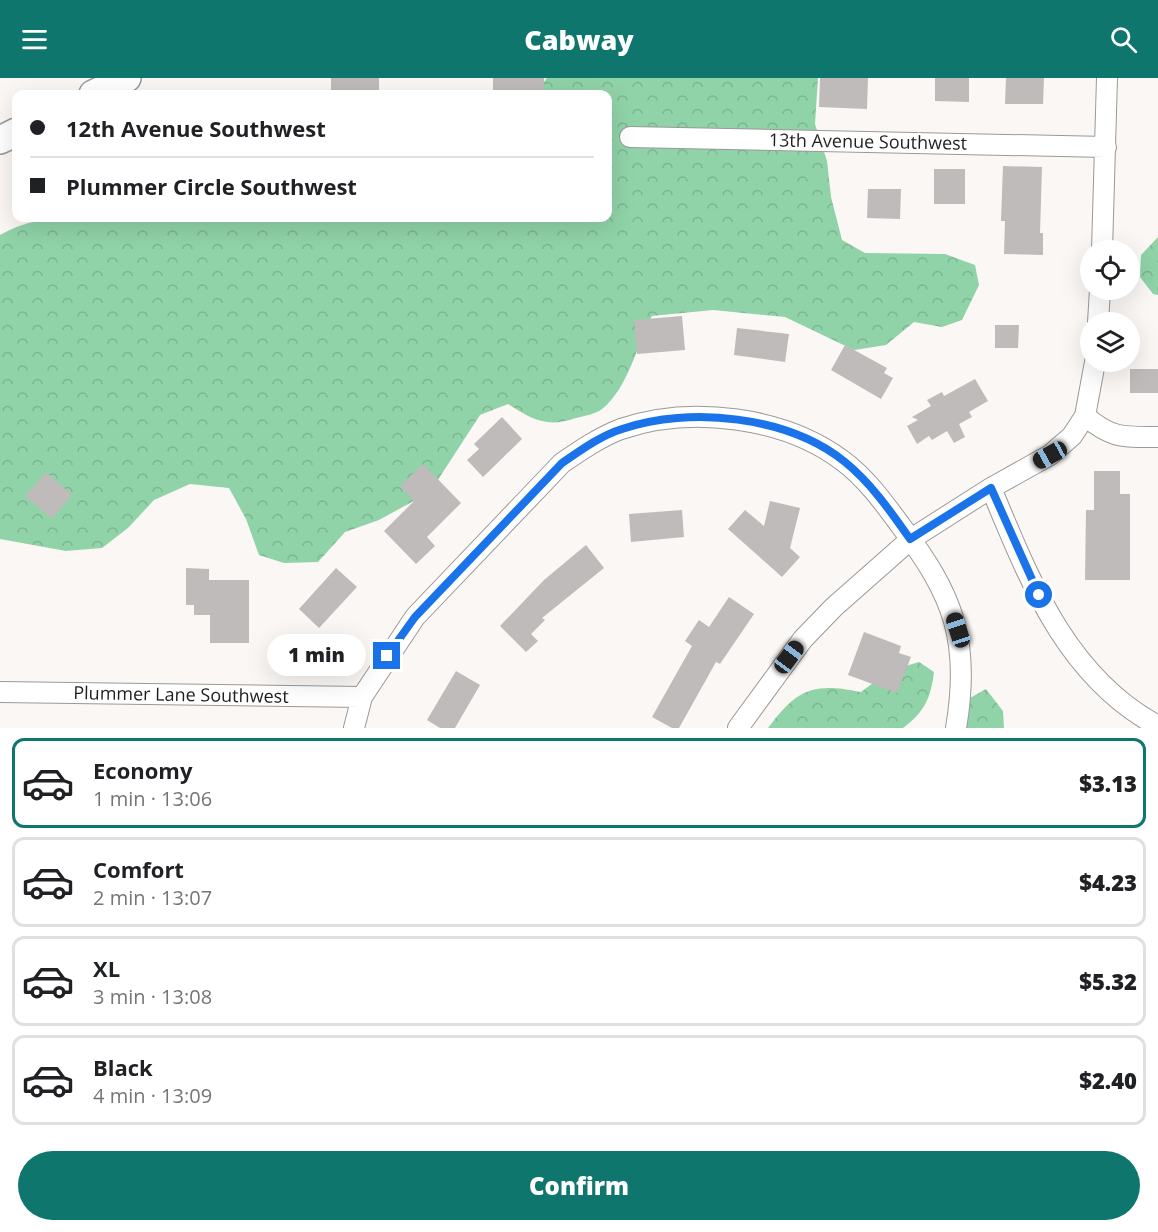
<!DOCTYPE html>
<meta charset="utf-8">
<style>
:root{--surface:#fff;--page:#f6f6f6;--text:#202124;--muted:#757577;--line:#e0e0e0;--accent:#0f766e}
body{margin:0;font-family:"Open Sans",sans-serif;background:var(--page);color:var(--text);height:100vh;display:flex;flex-direction:column;font-size:22px;white-space:nowrap}
*{box-sizing:border-box;margin:0}
p{font-size:20px;color:var(--muted)}
.icon{flex:none;width:33px;height:33px;fill:none;stroke:currentColor;stroke-width:2;stroke-linecap:round;stroke-linejoin:round}
.map{position:relative;height:650px;overflow:hidden}
.side{display:flex;flex-direction:column;background:var(--surface);flex:1}
.side>*{flex:none}
.hud{position:absolute;left:12px;top:12px;width:600px;height:132px;border-radius:12px;box-shadow:0 6px 24px #0002;display:grid;align-content:center;height:132px;padding:0 18px;background:var(--surface)}
.fabs{position:absolute;left:1080px;top:162px;display:grid;gap:12px}
.fabs a{display:grid;place-items:center;width:60px;height:60px;border-radius:50%;background:var(--surface);box-shadow:0 6px 24px #0002;font-size:30px}
.end{position:absolute;width:27px;height:27px;margin:-14px;border:8px solid #1a73e8;background:#fff;box-shadow:0 0 0 3px #fff}
.from{border-radius:50%}
.bubble{position:absolute;height:42px;border-radius:21px;background:var(--surface);box-shadow:0 6px 24px #0002;font-size:20px;font-weight:800;line-height:42px;text-align:center}
.car{position:absolute;width:18px;height:36px;margin:-18px -9px;border-radius:8px;box-shadow:0 0 4px 2px #0007;background:linear-gradient(#222 24%,#8ab4d8 0 40%,#222 0 76%,#8ab4d8 0 86%,#222 0)}
.hud b{display:flex;align-items:center;gap:21px;height:57px;font-size:22px}
.hud b+b{border-top:2px solid var(--line)}
.hud i{width:15px;height:15px;background:var(--text)}
ul{padding:10px 0 0;list-style:none}
li{display:flex;align-items:center;gap:18px;height:90px;margin:0 12px 9px;padding:0 6px;border:3px solid var(--line);border-radius:12px}
li div{flex:1}
li b{display:block;font-size:22px}
li em{font-style:normal;font-weight:800}
li.selected{border-color:var(--accent)}
li>.icon{width:54px;height:54px;stroke-width:1.5}
.action{display:flex;gap:12px;margin-top:auto;padding:12px 18px}
.action a{flex:1;height:69px;border-radius:36px;background:var(--accent);color:#fff;font-size:24px;font-weight:800;line-height:69px;text-align:center}
header{display:flex;justify-content:space-between;align-items:center;height:78px;padding:0 18px;background:var(--accent);color:#fff;font-size:27px;font-weight:800}
.map>svg:first-child{display:block}
.forest{fill:url(#forest-crowns)}
.building{fill:#bebbba}
.lines{fill:none;stroke-linecap:round;stroke-linejoin:round}
.street-casing{stroke:#9b9996;stroke-width:22}
.secondary-casing{stroke:#9b9996;stroke-width:30}
.street{stroke:#fff;stroke-width:20}
.secondary{stroke:#fff;stroke-width:27}
.route{stroke:#1a73e8;stroke-width:8}
.labels{text-anchor:middle;stroke-width:4.5;stroke-linejoin:round;paint-order:stroke}
.street-label{font-size:18px;fill:#201f1e;stroke:#fff}
</style>
<header><svg class="icon" aria-label="menu" viewBox="0 0 24 24"><path d="M4 6h16M4 12h16M4 18h16"/></svg>Cabway<svg class="icon" aria-label="search" viewBox="0 0 24 24"><circle cx="10" cy="10" r="6"/><path d="M15 15l6 6"/></svg></header>
<div class="map">
<svg width="1158" height="650" viewBox="0 0 1158 650">
<defs>
<pattern id="forest-crowns" width="20" height="18" patternUnits="userSpaceOnUse" patternTransform="scale(1.5)"><rect width="20" height="18" fill="#90d3a8"/><path d="M2 6a3 3 0 1 1 6 0M12 15a3 3 0 1 1 6 0" fill="none" stroke="#7cb590"/></pattern>
</defs>
<rect width="100%" height="100%" fill="#faf7f4"/>
<path class="forest" d="M 547,0 L 818,0 L 815,46 L 827,83 L 831,119 L 842,162 L 865,175 L 945,176 L 975,187 L 979,207 L 962,242 L 942,249 L 914,244 L 886,267 L 854,272 L 785,239 L 713,232 L 652,238 C 636,268 629,309 602,331 C 596,336 584,338 576,340 C 547,350 533,342 508,326 L 480,337 L 430,414 L 379,442 L 345,454 L 318,484 L 284,485 L 259,477 L 246,441 L 229,410 L 190,406 L 154,422 L 128,450 L 102,470 L 66,473 L 0,461 L 0,157 C 50,128 109,144 163,143 L 167,140 L 608,140 L 608,16 L 535,16 Z
M 1158,159 L 1158,217 L 1153,216 L 1140,199 L 1141,177 Z
M 919,584 L 934,594 C 931,619 925,634 903,650 L 768,650 C 797,611 813,604 861,614 L 889,593 Z
M 986,611 L 1003,633 L 1004,650 L 959,650 L 970,620 Z"/>
<path class="building" d="M 331,0 L 379,0 L 379,16 L 331,16 Z
M 493,0 L 544,0 L 544,16 L 493,16 Z
M 820,0 L 868,0 L 867,31 L 819,29 Z
M 935,0 L 969,0 L 969,24 L 935,23 Z
M 1006,0 L 1044,0 L 1043,26 L 1005,26 Z
M 1003,88 L 1042,89 L 1040,155 L 1043,155 L 1043,177 L 1004,176 L 1005,143 L 1001,143 Z
M 934,91 L 965,91 L 965,126 L 934,126 Z
M 868,111 L 901,111 L 900,141 L 867,140 Z
M 682,238 L 685,272 L 637,276 L 634,242 Z
M 995,247 L 1019,247 L 1018,270 L 995,270 Z
M 737,250 L 789,256 L 785,284 L 734,277 Z
M 845,267 L 887,290 L 884,295 L 893,300 L 881,321 L 831,292 Z
M 1130,291 L 1158,291 L 1158,315 L 1130,315 Z
M 975,301 L 988,323 L 969,334 L 972,339 L 959,346 L 965,359 L 954,365 L 947,353 L 932,362 L 929,358 L 917,366 L 907,348 L 918,342 L 912,339 L 931,328 L 927,322 L 942,314 L 944,318 Z
M 502,339 L 522,361 L 483,399 L 467,382 L 479,371 L 474,366 Z
M 423,386 L 461,425 L 427,459 L 435,468 L 416,486 L 384,453 L 414,423 L 400,408 Z
M 1094,393 L 1120,393 L 1120,416 L 1130,416 L 1130,502 L 1085,502 L 1086,432 L 1094,432 Z
M 46,394 L 72,417 L 52,441 L 25,418 Z
M 770,423 L 800,430 L 790,470 L 800,479 L 782,499 L 728,451 L 745,432 L 764,448 Z
M 682,432 L 684,459 L 631,464 L 629,436 Z
M 586,467 L 604,490 L 542,540 L 545,542 L 531,556 L 538,563 L 526,574 L 500,548 L 544,502 Z
M 186,490 L 209,491 L 209,502 L 249,502 L 249,565 L 210,565 L 210,537 L 194,537 L 194,527 L 186,527 Z
M 336,490 L 357,509 L 319,550 L 299,531 Z
M 729,519 L 754,536 L 720,586 L 716,584 L 679,650 L 672,650 L 652,639 L 692,568 L 685,563 L 699,542 L 709,549 Z
M 864,554 L 901,568 L 899,575 L 911,579 L 897,615 L 848,597 Z
M 456,593 L 480,607 L 455,650 L 440,650 L 427,642 Z"/>
<g class="lines">
<g class="street-casing">
<path id="street" d="M 630,59 L 1106,69
M 1102,172 L 1107,0
M 1098,244 L 1100,212
M 1085,338 C 1112,361 1124,359 1158,359
M 991,410 C 1029,501 1066,599 1158,648
M 0,614 L 362,619
M 354,650 L 362,619 L 415,539 L 562,385 C 581,372 600,359 621,351 C 691,327 785,339 843,383 C 866,400 884,425 901,448 C 953,517 971,562 956,650
M 738,650 L 803,561 L 834,529 L 911,461 L 991,410 L 1050,377 L 1072,358 L 1085,338 L 1095,284"/>
</g>
<g class="secondary-casing">
<path id="secondary" d="M 93,16 L 127,0
M 0,62 L 16,54"/>
</g>
<use href="#street" class="street"/>
<use href="#secondary" class="secondary"/>
</g>
<g class="lines">
<path class="route" d="M 387,578 L 415,539 L 562,385 C 581,372 600,358 622,351 C 690,328 788,338 845,384 C 871,405 891,434 910,461 L 991,410 L 1039,517"/>
</g>
<g class="labels">
<g class="street-label">
<text transform="translate(868 64) rotate(1)" y="6">13th Avenue Southwest</text>
<text transform="translate(181 617) rotate(1)" y="6">Plummer Lane Southwest</text>
</g>
</g>
</svg>
<div class="fabs">
<a><svg class="icon" aria-label="locate" viewBox="0 0 24 24"><circle cx="12" cy="12" r="6"/><path d="M12 2v4M12 18v4M2 12h4M18 12h4"/></svg></a>
<a><svg class="icon" aria-label="layers" viewBox="0 0 24 24"><path d="M12 4l9 5-9 5-9-5zM3 14l9 5 9-5"/></svg></a>
</div>
<i class="end from" style="left:1039px;top:517px"></i>
<i class="end" style="left:387px;top:578px"></i>
<div class="bubble" style="left:267px;top:556px;width:99px">1 min</div>
<i class="car" style="left:1050px;top:377px;rotate:241deg"></i>
<i class="car" style="left:958px;top:552px;rotate:342deg"></i>
<i class="car" style="left:789px;top:579px;rotate:37deg"></i>
<div class="hud">
<b><i class="from"></i>12th Avenue Southwest</b>
<b><i></i>Plummer Circle Southwest</b>
</div>
</div>
<section class="side">
<ul>
<li class="selected"><svg class="icon" aria-label="car" viewBox="0 0 24 24"><path d="M5 17H2v-5l4-1 3-4h7l3 4 3 1v5h-3M9 17h6M6 11h13"/><circle cx="7" cy="17" r="2"/><circle cx="17" cy="17" r="2"/></svg><div><b>Economy</b><p>1 min · 13:06</p></div><em>$3.13</em></li>
<li><svg class="icon" aria-label="car" viewBox="0 0 24 24"><path d="M5 17H2v-5l4-1 3-4h7l3 4 3 1v5h-3M9 17h6M6 11h13"/><circle cx="7" cy="17" r="2"/><circle cx="17" cy="17" r="2"/></svg><div><b>Comfort</b><p>2 min · 13:07</p></div><em>$4.23</em></li>
<li><svg class="icon" aria-label="car" viewBox="0 0 24 24"><path d="M5 17H2v-5l4-1 3-4h7l3 4 3 1v5h-3M9 17h6M6 11h13"/><circle cx="7" cy="17" r="2"/><circle cx="17" cy="17" r="2"/></svg><div><b>XL</b><p>3 min · 13:08</p></div><em>$5.32</em></li>
<li><svg class="icon" aria-label="car" viewBox="0 0 24 24"><path d="M5 17H2v-5l4-1 3-4h7l3 4 3 1v5h-3M9 17h6M6 11h13"/><circle cx="7" cy="17" r="2"/><circle cx="17" cy="17" r="2"/></svg><div><b>Black</b><p>4 min · 13:09</p></div><em>$2.40</em></li>
</ul>
<div class="action"><a>Confirm</a></div>
</section>
